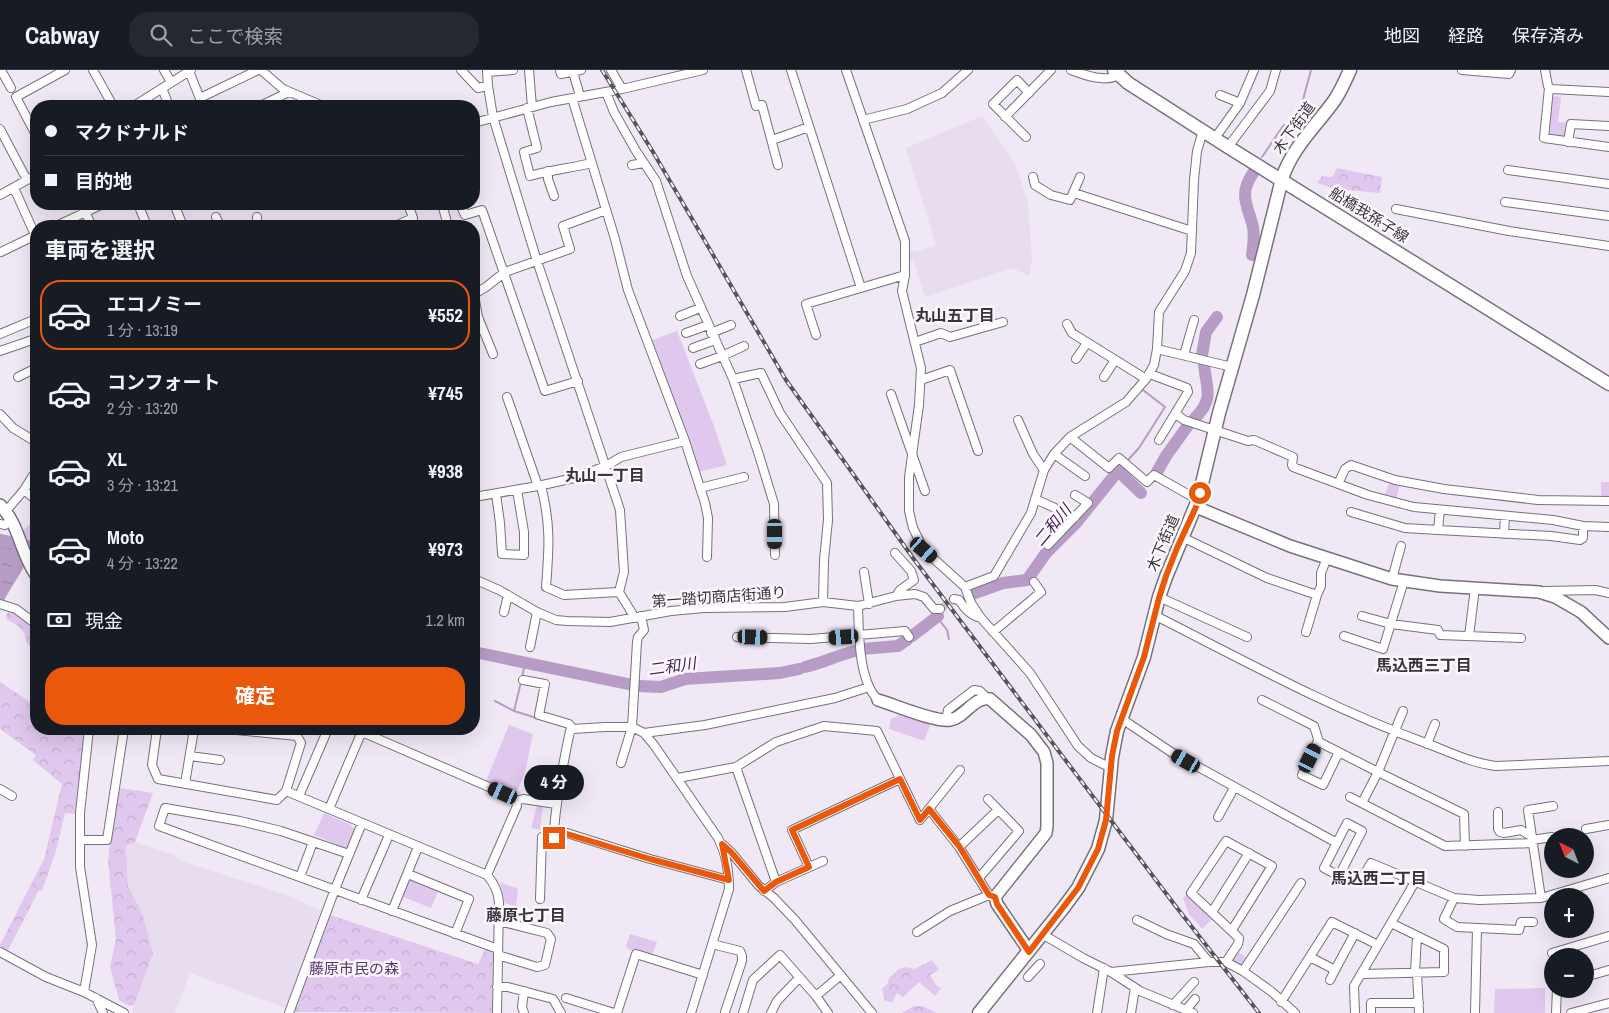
<!DOCTYPE html>
<html lang="ja">
<meta charset="utf-8">
<style>
:root{--surface:#171b24;--page:#242831;--text:#f1f3f6;--muted:#9ea1a6;--line:#363941;--accent:#ea580c}
body{margin:0;font-family:"Archivo Narrow","Noto Sans JP",sans-serif;background:var(--page);color:var(--text);height:100vh;display:flex;flex-direction:column;font-size:19px;white-space:nowrap}
*{box-sizing:border-box;margin:0}
p{font-size:16px;color:var(--muted)}
.icon{flex:none;width:28px;height:28px;fill:none;stroke:currentColor;stroke-width:2;stroke-linecap:round;stroke-linejoin:round}
.map{position:relative;flex:1;overflow:hidden}
.sheet{position:absolute;left:30px;top:150px;width:450px;height:515px;display:flex;flex-direction:column;background:var(--surface);border-radius:20px;box-shadow:0 5px 20px #0002}
.sheet>*{flex:none}
.banner{position:absolute;left:30px;top:30px;width:450px;height:110px;border-radius:20px;box-shadow:0 5px 20px #0002;display:grid;align-content:center;height:110px;padding:0 15px;background:var(--surface)}
.needle{width:32px;rotate:318deg}
.controls{position:absolute;left:1544px;top:758px;display:grid;gap:10px}
.controls a{display:grid;place-items:center;width:50px;height:50px;border-radius:50%;background:var(--surface);box-shadow:0 5px 20px #0002;font-size:25px}
.end{position:absolute;width:22px;height:22px;margin:-11px;border:6px solid #ea580c;background:#fff;box-shadow:0 0 0 2px #fff}
.from{border-radius:50%}
.bubble{position:absolute;height:35px;border-radius:18px;background:var(--surface);box-shadow:0 5px 20px #0002;font-size:16px;font-weight:700;line-height:35px;text-align:center}
.car{position:absolute;width:15px;height:30px;margin:-15px -8px;border-radius:6px;box-shadow:0 0 4px 1px #0007;background:linear-gradient(#222 24%,#8ab4d8 0 40%,#222 0 76%,#8ab4d8 0 86%,#222 0)}
.banner b{display:flex;align-items:center;gap:18px;height:48px;font-size:19px}
.banner b+b{border-top:1px solid var(--line)}
.banner i{width:12px;height:12px;background:var(--text)}
ul{padding:0;list-style:none}
li{display:flex;align-items:center;gap:15px;height:70px;margin:0 10px 8px;padding:0 5px;border:2px solid transparent;border-radius:20px}
li div{flex:1}
li b{display:block;font-size:19px}
li em{font-style:normal;font-weight:700}
li.on{border-color:var(--accent)}
li>.icon{width:45px;height:45px;stroke-width:1.5}
h2{padding:0 15px;font-size:22px;line-height:60px}
.pay{display:flex;align-items:center;gap:12px;height:55px;padding:0 15px;font-size:19px}
.pay p{margin-inline-start:auto}
.cta{display:flex;gap:10px;margin-top:auto;padding:10px 15px}
.cta a{flex:1;height:58px;border-radius:20px;background:var(--accent);color:#fff;font-size:20px;font-weight:700;line-height:58px;text-align:center}
header{display:flex;align-items:center;gap:30px;box-sizing:border-box;height:70px;padding:0 25px;background:var(--surface);border-bottom:1px solid var(--line)}
header strong{font-size:24px}
nav{display:flex;gap:28px;margin-inline-start:auto;font-size:18px}
.search{width:350px;height:45px;background:var(--page);display:flex;align-items:center;gap:12px;box-sizing:border-box;padding:0 18px;border-radius:20px;color:var(--muted);font-size:19px}
.map>svg:first-child{display:block}
.built{fill:#e8dcef}
.forest{fill:url(#forest-crowns)}
.park{fill:#e0c7ee}
.water{fill:url(#water-ripples)}
.lines{fill:none;stroke-linecap:round;stroke-linejoin:round}
.stream{stroke:#b79cc5;stroke-width:2}
.river{stroke:#b79cc5;stroke-width:12}
.street-tunnel{stroke:#cbc4d0;stroke-width:8;stroke-dasharray:8 4;stroke-linecap:butt}
.street-casing{stroke:#78717c;stroke-width:10}
.secondary-casing{stroke:#78717c;stroke-width:14}
.primary-casing{stroke:#78717c;stroke-width:15}
.street{stroke:#fff;stroke-width:8}
.secondary{stroke:#fff;stroke-width:11}
.primary{stroke:#fff;stroke-width:12}
.rail-casing{stroke:#57535a;stroke-width:4}
.rail{stroke:#fcf7fe;stroke-width:2;stroke-dasharray:5.5;stroke-linecap:butt}
.route{stroke:#ea580c;stroke-width:6}
.labels{text-anchor:middle;stroke-width:5;stroke-linejoin:round;paint-order:stroke}
.street-label{font-size:15px;fill:#38353a;stroke:#fcf7fe}
.park-label{font-size:15px;fill:#58356a;stroke:#fcf7fe}
.neighbourhood-label{font-size:16px;font-weight:bold;fill:#38353a;stroke:#fcf7fe}
.water-label{font-size:16px;font-style:italic;fill:#462356;stroke:#fcf7fe}
</style>
<header>
<strong>Cabway</strong>
<div class="search"><svg class="icon" aria-label="search" viewBox="0 0 24 24"><circle cx="10" cy="10" r="6"/><path d="M15 15l6 6"/></svg>ここで検索</div>
<nav><a>地図</a><a>経路</a><a>保存済み</a></nav>
</header>
<div class="map">
<svg width="1609" height="943" viewBox="0 0 1609 943">
<defs>
<pattern id="forest-crowns" width="20" height="18" patternUnits="userSpaceOnUse" patternTransform="scale(1.25)"><rect width="20" height="18" fill="#e0c7ee"/><path d="M2 6a3 3 0 1 1 6 0M12 15a3 3 0 1 1 6 0" fill="none" stroke="#c1accd"/></pattern>
<pattern id="water-ripples" width="26" height="14" patternUnits="userSpaceOnUse" patternTransform="scale(1.25)"><rect width="26" height="14" fill="#b79cc5"/><path d="M2 4q2-2 4 0t4 0M15 11q2-2 4 0t4 0" fill="none" stroke="#9680a1"/></pattern>
</defs>
<rect width="100%" height="100%" fill="#f0e8f5"/>
<path class="built" d="M 982,46 L 1015,93 L 1028,133 L 1032,190 L 1029,206 L 1012,198 L 925,227 L 914,191 L 909,192 L 910,180 L 916,182 L 936,175 L 906,78 Z
M 135,772 L 172,784 L 184,792 L 287,825 L 321,841 L 286,938 L 190,903 L 175,943 L 135,943 L 132,941 L 153,883 L 142,843 L 128,816 L 126,776 Z"/>
<path class="forest" d="M 1337,98 L 1382,107 L 1380,123 L 1337,119 L 1317,113 L 1322,106 L 1332,107 Z
M 9,541 L 17,544 L 36,560 L 36,581 L 27,574 L 24,562 L 17,555 L 6,549 L 6,545 Z
M 0,612 L 36,636 L 36,659 L 87,659 L 77,744 L 65,743 L 56,781 L 42,821 L 39,820 L 7,882 L 0,877 L 0,875 L 44,789 L 62,714 L 33,690 L 36,685 L 0,659 Z
M 120,718 L 153,723 L 135,772 L 126,776 L 128,816 L 142,843 L 153,883 L 134,935 L 129,936 L 119,930 L 110,897 L 116,869 L 108,791 L 110,771 Z
M 327,844 L 478,894 L 486,878 L 491,879 L 493,882 L 492,943 L 293,942 Z
M 932,890 L 939,900 L 930,905 L 936,915 L 941,918 L 935,926 L 919,912 L 903,927 L 897,923 L 892,932 L 885,931 L 882,919 L 888,913 L 889,908 L 899,899 L 907,897 L 914,899 Z
M 914,936 L 922,936 L 937,943 L 902,943 Z"/>
<path class="park" d="M 1554,26 L 1561,27 L 1558,52 L 1568,53 L 1566,67 L 1551,69 L 1546,64 L 1551,31 Z
M 231,134 L 281,134 L 232,137 Z
M 677,261 L 714,356 L 727,395 L 698,402 L 650,271 Z
M 1390,411 L 1400,414 L 1396,430 L 1384,427 Z
M 1601,412 L 1609,412 L 1609,428 L 1601,428 Z
M 34,449 L 36,452 L 36,475 L 26,473 L 22,462 Z
M 902,643 L 931,653 L 924,671 L 889,659 L 891,649 Z
M 509,655 L 533,664 L 525,703 L 516,723 L 486,711 Z
M 537,735 L 543,736 L 540,760 L 531,758 Z
M 324,743 L 351,755 L 355,761 L 348,779 L 314,765 Z
M 412,808 L 439,819 L 431,838 L 401,826 L 408,809 Z
M 500,812 L 518,819 L 516,837 L 505,833 Z
M 1188,823 L 1214,847 L 1202,859 L 1189,844 L 1183,828 Z
M 630,864 L 657,872 L 652,886 L 628,879 L 626,876 Z
M 1238,882 L 1248,889 L 1245,894 L 1239,895 L 1231,891 Z
M 1545,918 L 1545,943 L 1494,943 L 1495,919 Z"/>
<path class="water" d="M 0,473 L 19,477 L 25,495 L 4,530 L 0,529 Z"/>
<g class="lines">
<path class="stream" d="M 1262,87 L 1283,56 L 1285,55 L 1293,59 L 1296,56 L 1311,0
M 1128,390 L 1139,378 L 1165,337 L 1143,320
M 937,547 L 947,560 L 949,569
M 522,607 L 525,594
M 521,612 L 514,641 L 566,657
M 495,631 L 514,641"/>
<path class="river" d="M 1252,185 C 1253,176 1255,166 1253,157 C 1248,136 1238,125 1253,103
M 1202,285 L 1206,262 L 1217,247
M 1195,348 C 1215,328 1206,318 1204,294
M 1157,402 L 1166,386 L 1189,354
M 0,470 L 15,473
M 29,476 L 36,478
M 972,524 L 1003,513 L 1027,510 L 1046,483 L 1076,453 L 1118,401 L 1141,423
M 912,566 L 938,546
M 862,579 L 898,576 L 908,569
M 474,582 L 633,615
M 805,597 C 823,593 838,585 855,581
M 638,616 L 661,617 L 685,609 L 780,603 L 799,599"/>
<path class="street-tunnel" d="M 940,539 L 954,529"/>
<g class="street-casing">
<path id="street" d="M 1,0 L 11,18
M 93,0 L 113,36
M 164,0 L 171,12
M 261,0 L 283,19 L 323,36
M 461,0 L 478,18 L 488,16
M 487,0 L 488,16 L 493,47 L 537,191 L 620,440 L 624,502 L 619,522
M 529,0 L 532,37
M 560,0 L 561,4 L 581,0
M 611,0 L 622,19
M 746,0 L 756,36 L 762,35 L 778,95
M 791,0 L 861,218
M 846,0 L 905,171 L 905,205 L 902,221 L 921,298 L 919,335 L 909,407 L 909,441 L 913,458 L 924,480 L 965,517 L 971,533 L 981,548 L 1030,603 L 1078,676 L 1091,688 L 1111,698
M 1071,0 C 1084,5 1106,13 1118,5 L 1120,1
M 1462,0 L 1509,4 L 1511,0
M 1545,0 L 1548,16 L 1551,19 L 1609,22
M 189,1 L 203,36
M 487,2 L 513,0
M 573,2 L 580,26
M 162,18 L 169,36
M 1549,18 L 1544,68 L 1609,77
M 606,22 L 614,42 L 636,81 L 656,111 L 687,206 L 733,309 L 761,303 L 780,343 L 827,413 L 828,450 L 824,490 L 823,532
M 1220,25 L 1240,33
M 200,28 L 258,0
M 572,28 L 615,169 L 628,220 L 685,371 L 705,433 L 708,448 L 707,487
M 134,36 L 191,0
M 260,36 L 289,22
M 527,38 L 537,78 L 524,82 L 530,106 C 551,100 571,98 592,93
M 1005,47 L 1051,0
M 863,50 L 907,39 L 942,23 L 968,0
M 474,53 L 551,32 L 622,19 L 703,0
M 0,59 L 27,110
M 36,65 L 16,27 L 65,0
M 1026,67 L 993,34 L 1017,10 L 1029,23
M 1215,68 L 1240,33 L 1254,0
M 772,70 L 809,57
M 1568,72 L 1571,54 L 1609,56
M 1228,77 L 1270,21 L 1276,0
M 632,95 L 644,93
M 1508,100 L 1609,114
M 548,101 L 548,109 L 554,126
M 1033,107 L 1035,115 L 1051,125 L 1070,130 L 1080,107
M 14,118 L 36,167
M 1074,123 L 1192,161
M 0,125 L 36,105
M 1505,132 L 1609,146
M 81,134 L 92,156
M 138,134 L 147,156
M 174,134 L 183,156
M 442,134 L 448,156
M 460,134 L 465,145 L 482,140 L 545,321 L 578,311
M 1396,139 L 1509,161 L 1609,176
M 216,147 L 220,156
M 56,156 L 103,134
M 257,156 L 257,147
M 395,156 L 413,148 L 408,134
M 1,182 L 36,165
M 474,224 L 486,217 L 505,202 L 570,179 L 563,156 L 606,140
M 474,225 L 478,247 L 493,284
M 680,246 L 700,238
M 1067,254 L 1072,263 L 1146,309
M 686,263 L 708,255
M 711,263 L 731,255
M 0,264 L 36,249
M 816,265 L 806,234 L 905,205
M 915,272 L 941,263 L 950,267 L 1003,252
M 693,278 L 715,270
M 1157,279 L 1232,297
M 0,281 L 32,270 L 36,267
M 1184,285 L 1194,250
M 1076,289 L 1087,273
M 700,294 L 722,286 L 744,276
M 1150,304 L 1187,318 L 1188,322 L 1159,370
M 18,307 L 36,298
M 1104,307 L 1115,290
M 733,309 L 759,385 L 774,434 L 775,485
M 921,310 L 950,300 L 978,381
M 891,324 L 925,421
M 507,327 L 538,416
M 0,344 L 13,358 L 36,372
M 1176,344 L 1184,350 L 1248,371 L 1254,370 L 1293,387 L 1292,395 L 1293,397 L 1368,425 L 1414,437 L 1553,450 L 1583,456 L 1609,457
M 1018,350 L 1033,384 L 1044,400
M 1070,367 L 1109,398 L 1119,388 L 1147,412 L 1154,405 L 1198,430
M 1054,384 L 1085,406
M 1338,414 L 1345,399 L 1351,395 L 1395,410 L 1444,419 L 1538,430 L 1609,431
M 541,416 C 551,454 549,479 546,517 L 564,525 L 619,522 L 635,548
M 700,418 L 744,407
M 24,420 L 36,430
M 496,424 L 500,453 L 502,484 L 524,485 L 524,462 L 517,420
M 474,427 L 538,416 L 574,408 L 606,396 L 621,387 L 685,371
M 1035,429 L 1075,447
M 1440,440 L 1438,460 L 1551,466 L 1580,470 L 1583,468 L 1583,456
M 6,441 L 24,420 L 36,401
M 1351,442 L 1405,458 L 1438,460
M 0,454 L 5,455 L 12,450
M 1504,464 L 1505,446
M 1182,467 L 1267,508 L 1317,525
M 1048,475 L 1088,433 L 1075,425
M 895,483 L 911,501 L 914,510 L 900,520 L 896,526
M 864,502 L 869,534
M 474,509 L 499,520 L 537,542 L 556,550 L 567,551 L 610,552 L 671,541 L 704,538 L 785,537 L 823,532 L 858,536 L 896,526 L 915,524 L 924,527 L 934,539 L 940,539
M 1392,509 L 1401,476
M 965,517 L 994,506 L 1031,443 L 1044,400 L 1054,384 L 1070,367 L 1126,332 L 1146,309 L 1154,295 L 1157,279 L 1159,242 L 1185,201 L 1191,183 L 1194,110 L 1197,81 L 1203,61
M 1544,521 L 1595,520 L 1609,523
M 1159,527 L 1247,567
M 954,529 L 959,530 C 965,539 971,546 981,548
M 0,534 L 16,539 L 36,554
M 858,536 C 859,562 858,610 878,630
M 504,542 L 508,525
M 1154,545 C 1243,590 1330,638 1423,672 C 1448,681 1470,693 1496,696 L 1609,691
M 641,546 L 644,560 L 638,567 L 637,572 L 632,657 L 644,663 L 654,675 L 718,768 C 726,783 729,802 729,819 L 691,943
M 1362,546 L 1391,554 L 1438,560 L 1440,565 L 1521,568
M 993,562 L 1041,522 L 1034,512
M 1306,562 L 1317,525 L 1321,516 L 1321,503 L 1327,488
M 1344,566 L 1383,579 L 1404,511
M 1469,566 L 1475,518
M 737,567 L 811,569 L 905,561 L 909,567
M 530,577 L 537,542
M 523,610 L 545,614 L 539,645 L 569,654 L 573,659
M 1262,630 L 1314,656 L 1319,672 L 1378,702 L 1403,641
M 1122,649 L 1171,682 L 1337,773
M 949,650 L 947,645 L 948,640 L 974,620 L 980,621 L 987,628
M 157,659 L 152,695 L 158,709 L 277,730 L 286,721 L 301,673 L 297,666 L 226,659
M 573,659 L 570,661 C 563,694 557,726 554,759 L 650,789 L 729,810
M 573,659 L 605,657 L 632,657 L 621,693
M 362,662 L 512,727 L 516,731 L 517,736 L 487,805
M 644,663 L 705,655 L 835,628 L 869,617
M 1318,671 L 1302,705 L 1323,715 L 1339,682
M 1427,674 L 1435,654
M 190,686 L 220,690
M 736,697 L 776,812
M 678,708 L 736,697 L 776,672 L 824,656 L 877,661 L 920,750 L 960,700
M 185,714 L 194,659
M 0,719 L 12,726
M 286,721 L 487,805 C 494,813 498,821 499,832 L 497,943
M 299,726 L 328,659
M 1350,727 L 1445,776 L 1533,773
M 516,731 L 523,729 L 556,734
M 1362,733 L 1378,702 L 1464,744 L 1465,776
M 329,739 L 363,659
M 929,739 L 959,777 L 989,825 L 995,827
M 1498,742 L 1498,759 L 1500,762 L 1504,763 L 1521,760 L 1531,766
M 1218,747 L 1234,718
M 1347,753 L 1362,761 L 1339,806 L 1324,798 Z
M 1586,759 L 1609,755
M 1559,766 L 1563,766
M 80,770 L 107,770 L 124,659
M 1532,770 L 1552,767
M 722,774 L 731,782 L 759,816 L 774,828 L 795,850 L 872,943
M 959,777 L 998,740
M 349,784 L 281,761 L 240,751 L 165,738 L 159,756 L 498,879
M 809,797 L 792,760 L 900,709
M 408,804 L 469,829 L 455,864
M 300,807 L 313,772
M 1363,807 L 1371,793 L 1454,828 L 1479,830 L 1541,828 L 1609,808
M 979,808 L 1019,761 L 988,729
M 764,821 L 776,812 L 823,791
M 1454,828 L 1444,849 L 1457,857 L 1519,860 L 1521,852 L 1533,852
M 1541,828 L 1528,740 L 1553,736
M 540,829 L 542,767 L 554,768 L 554,759
M 361,830 L 389,765
M 392,841 L 418,777
M 1212,842 L 1249,783
M 1137,850 L 1166,864 L 1194,874 L 1209,892
M 917,862 L 950,841 L 989,825
M 1042,864 L 1083,888 L 1111,902 L 1140,921 L 1193,943
M 712,874 L 740,881 L 742,886 L 742,891 L 725,942
M 0,882 L 46,907 L 84,922 L 124,943
M 1552,883 L 1609,866
M 498,885 L 537,897 L 545,895 L 551,869 L 547,863 L 499,851
M 1310,887 L 1335,900 L 1355,863
M 1226,892 L 1238,874 L 1239,868 L 1191,823 L 1226,771 L 1272,796 L 1232,860
M 1243,901 L 1301,813
M 1111,902 L 1209,892 L 1226,892 L 1243,901 L 1272,922 L 1295,943
M 1415,902 L 1417,866
M 1417,902 L 1419,943
M 1362,904 L 1444,902 L 1444,879 L 1391,853
M 1028,907 L 1040,894
M 1585,907 L 1609,900
M 1330,910 L 1335,900
M 497,917 L 508,917 L 553,929 L 561,943
M 84,922 L 92,875 L 80,797 L 80,743 L 89,659
M 816,926 L 841,905
M 96,928 L 103,943
M 566,928 L 614,943
M 1281,932 L 1332,852 L 1378,875
M 1173,935 L 1194,912
M 1186,940 L 1195,929
M 289,943 L 335,819 L 362,753
M 524,943 L 522,937 L 524,921
M 617,943 L 636,884 L 703,905
M 743,943 L 753,910 L 780,885 L 816,926 L 828,943
M 771,943 L 777,931 L 799,908
M 1097,943 L 1104,898
M 1131,943 L 1135,918
M 1355,943 L 1354,916 L 1415,812
M 1371,943 L 1371,933 L 1419,933
M 1475,943 L 1477,858
M 1556,943 L 1557,919
M 1571,943 L 1609,933"/>
</g>
<g class="secondary-casing">
<path id="secondary" d="M 0,435 C 20,455 20,483 36,505
M 1196,437 L 1290,476 L 1392,509 L 1440,516 L 1539,522 L 1555,527 L 1581,542 L 1609,568
M 878,630 C 895,635 934,652 950,650 C 965,648 973,626 990,629 L 1031,665 L 1044,682 L 1047,693 L 1047,756 L 1046,763 L 995,827 L 997,834 L 1029,881"/>
</g>
<g class="primary-casing">
<path id="primary" d="M 1114,0 L 1128,13 L 1228,77 L 1609,314
M 979,943 L 1064,837 L 1078,818 L 1098,779 L 1106,750 L 1112,687 L 1117,661 L 1144,587 L 1159,527 L 1166,507 L 1198,430 L 1219,343 L 1253,225 L 1282,109 C 1291,79 1316,56 1334,31 C 1341,21 1345,11 1350,0"/>
</g>
<use href="#street" class="street"/>
<use href="#secondary" class="secondary"/>
<use href="#primary" class="primary"/>
<g class="rail-casing">
<path id="rail" d="M 602,0 L 653,82 L 786,310 L 913,488 L 1174,834 L 1259,943"/>
</g>
<use href="#rail" class="rail"/>
</g>
<g class="lines">
<path class="route" d="M 554,768 L 554,760 L 650,789 L 729,810 L 722,774 L 731,782 L 764,821 L 776,812 L 809,797 L 792,760 L 900,709 L 920,750 L 929,739 L 959,776 L 989,825 L 995,827 L 997,834 L 1029,882 L 1078,818 L 1098,779 L 1106,750 L 1112,686 L 1117,661 L 1144,587 L 1159,528 L 1166,506 L 1177,478 L 1196,437 L 1200,423"/>
</g>
<g class="labels">
<g class="street-label">
<text transform="translate(1294 58) rotate(-54)" y="5">木下街道</text>
<text transform="translate(1369 145) rotate(32)" y="5">船橋我孫子線</text>
<text transform="translate(1163 473) rotate(-67)" y="5">木下街道</text>
<text transform="translate(719 527) rotate(-4)" y="5">第一踏切商店街通り</text>
</g>
<g class="park-label">
<text x="354" y="904">藤原市民の森</text>
</g>
<g class="neighbourhood-label">
<text x="955" y="251">丸山五丁目</text>
<text x="605" y="411">丸山一丁目</text>
<text x="1424" y="601">馬込西三丁目</text>
<text x="1379" y="814">馬込西二丁目</text>
<text x="526" y="851">藤原七丁目</text>
</g>
<g class="water-label">
<text transform="translate(1052 455) rotate(-50)" y="6">二和川</text>
<text transform="translate(672 596) rotate(-8)" y="6">二和川</text>
</g>
</g>
</svg>
<div class="controls">
<a><svg class="needle" viewBox="-14 -14 28 28"><path d="M0-13l5 13h-10z" fill="#e53935"/><path d="M0 13l5-13h-10z" fill="#9ea1a6"/></svg></a>
<a>+</a>
<a>−</a>
</div>
<i class="end from" style="left:1200px;top:423px"></i>
<i class="end" style="left:554px;top:768px"></i>
<div class="bubble" style="left:524px;top:695px;width:60px">4 分</div>
<i class="car" style="left:775px;top:464px;rotate:180deg"></i>
<i class="car" style="left:924px;top:480px;rotate:131deg"></i>
<i class="car" style="left:753px;top:567px;rotate:92deg"></i>
<i class="car" style="left:844px;top:567px;rotate:266deg"></i>
<i class="car" style="left:1310px;top:688px;rotate:26deg"></i>
<i class="car" style="left:1186px;top:691px;rotate:300deg"></i>
<i class="car" style="left:503px;top:723px;rotate:294deg"></i>
<div class="banner">
<b><i class="from"></i>マクドナルド</b>
<b><i></i>目的地</b>
</div>
<section class="sheet">
<h2>車両を選択</h2>
<ul>
<li class="on"><svg class="icon" aria-label="car" viewBox="0 0 24 24"><path d="M5 17H2v-5l4-1 3-4h7l3 4 3 1v5h-3M9 17h6M6 11h13"/><circle cx="7" cy="17" r="2"/><circle cx="17" cy="17" r="2"/></svg><div><b>エコノミー</b><p>1 分 · 13:19</p></div><em>¥552</em></li>
<li><svg class="icon" aria-label="car" viewBox="0 0 24 24"><path d="M5 17H2v-5l4-1 3-4h7l3 4 3 1v5h-3M9 17h6M6 11h13"/><circle cx="7" cy="17" r="2"/><circle cx="17" cy="17" r="2"/></svg><div><b>コンフォート</b><p>2 分 · 13:20</p></div><em>¥745</em></li>
<li><svg class="icon" aria-label="car" viewBox="0 0 24 24"><path d="M5 17H2v-5l4-1 3-4h7l3 4 3 1v5h-3M9 17h6M6 11h13"/><circle cx="7" cy="17" r="2"/><circle cx="17" cy="17" r="2"/></svg><div><b>XL</b><p>3 分 · 13:21</p></div><em>¥938</em></li>
<li><svg class="icon" aria-label="car" viewBox="0 0 24 24"><path d="M5 17H2v-5l4-1 3-4h7l3 4 3 1v5h-3M9 17h6M6 11h13"/><circle cx="7" cy="17" r="2"/><circle cx="17" cy="17" r="2"/></svg><div><b>Moto</b><p>4 分 · 13:22</p></div><em>¥973</em></li>
</ul>
<div class="pay"><svg class="icon" aria-label="cash" viewBox="0 0 24 24"><path d="M3 7h18v10H3z"/><circle cx="12" cy="12" r="2"/></svg>現金<p>1.2 km</p></div>
<div class="cta"><a>確定</a></div>
</section>
</div>
